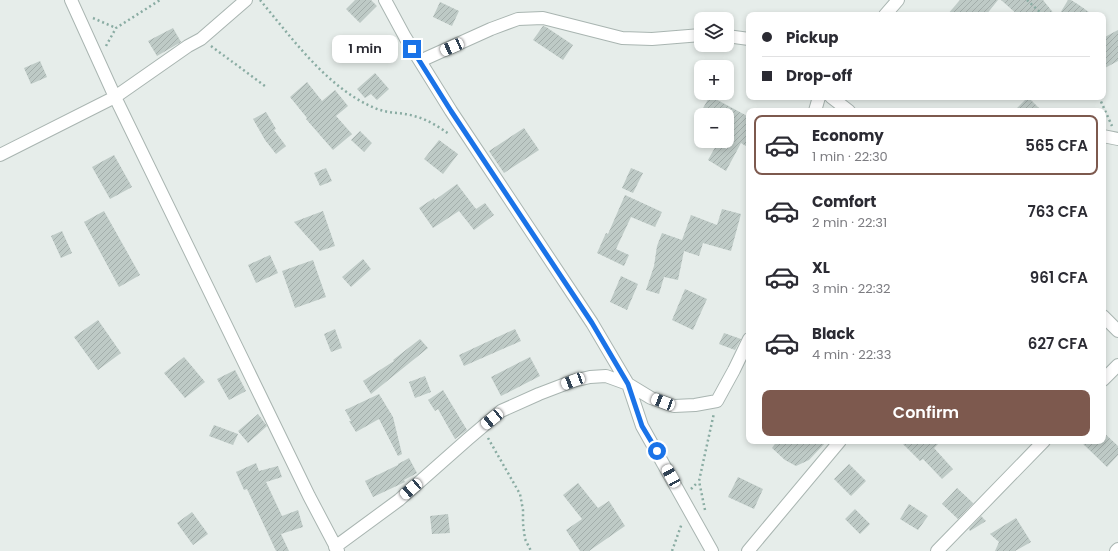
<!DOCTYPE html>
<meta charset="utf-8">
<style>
:root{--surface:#fff;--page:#f2f2f3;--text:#2b2b33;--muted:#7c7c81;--line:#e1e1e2;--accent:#7d594e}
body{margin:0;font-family:Poppins,sans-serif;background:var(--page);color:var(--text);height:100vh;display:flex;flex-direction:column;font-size:15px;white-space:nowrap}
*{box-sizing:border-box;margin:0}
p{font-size:13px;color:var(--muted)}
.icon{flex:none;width:22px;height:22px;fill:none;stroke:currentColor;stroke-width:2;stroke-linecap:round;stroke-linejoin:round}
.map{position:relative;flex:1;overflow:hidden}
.details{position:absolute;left:746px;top:108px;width:360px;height:336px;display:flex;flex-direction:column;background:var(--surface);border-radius:8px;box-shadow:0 2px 6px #0003}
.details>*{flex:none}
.top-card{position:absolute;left:746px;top:12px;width:360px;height:88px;border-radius:8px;box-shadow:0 2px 6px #0003;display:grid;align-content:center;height:88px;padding:0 16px;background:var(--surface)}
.buttons{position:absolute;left:694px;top:12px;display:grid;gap:8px}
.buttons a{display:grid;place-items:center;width:40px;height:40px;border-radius:8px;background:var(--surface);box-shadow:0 2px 6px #0003;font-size:20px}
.end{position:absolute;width:18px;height:18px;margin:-9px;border:5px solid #1a73e8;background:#fff;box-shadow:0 0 0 2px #fff}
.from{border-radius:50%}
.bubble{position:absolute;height:28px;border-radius:8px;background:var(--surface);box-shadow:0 2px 6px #0003;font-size:13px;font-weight:600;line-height:28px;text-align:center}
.car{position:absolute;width:12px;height:24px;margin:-12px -6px;border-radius:5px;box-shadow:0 0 3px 1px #0007;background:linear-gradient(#fff 24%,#345 0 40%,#fff 0 76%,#345 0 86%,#fff 0)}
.top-card b{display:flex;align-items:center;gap:14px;height:38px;font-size:15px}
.top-card b+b{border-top:1px solid var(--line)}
.top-card i{width:10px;height:10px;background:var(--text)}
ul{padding:7px 0 0;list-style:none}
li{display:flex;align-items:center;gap:12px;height:60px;margin:0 8px 6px;padding:0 8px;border:2px solid transparent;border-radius:8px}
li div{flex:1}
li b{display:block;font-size:15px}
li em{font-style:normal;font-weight:600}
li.active{border-color:var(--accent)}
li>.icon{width:36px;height:36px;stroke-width:1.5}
.primary-button{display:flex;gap:8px;margin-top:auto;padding:8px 16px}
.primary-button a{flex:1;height:46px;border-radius:8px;background:var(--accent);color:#fff;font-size:16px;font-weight:600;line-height:46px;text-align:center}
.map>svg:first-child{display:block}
.building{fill:url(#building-hatch)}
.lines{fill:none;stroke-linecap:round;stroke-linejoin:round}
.street-casing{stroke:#a9b5b1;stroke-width:14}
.path{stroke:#8aaca3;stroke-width:2.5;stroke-dasharray:2 3;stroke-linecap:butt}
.street{stroke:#fff;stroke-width:12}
.route{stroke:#1a73e8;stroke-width:5}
</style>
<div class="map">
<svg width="1118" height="551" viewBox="0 0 1118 551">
<defs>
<pattern id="building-hatch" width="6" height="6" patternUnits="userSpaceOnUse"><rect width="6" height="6" fill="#becac6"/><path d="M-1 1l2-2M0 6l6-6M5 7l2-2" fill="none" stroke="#a3aeab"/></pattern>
</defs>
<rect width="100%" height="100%" fill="#e6edea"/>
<path class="building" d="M 355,0 L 371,0 L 377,6 L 360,23 L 346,9 Z
M 960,0 L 998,0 L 986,15 L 947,15 Z
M 1001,0 L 1043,0 L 1055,15 L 1018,15 Z
M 1068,0 L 1071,0 L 1079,5 L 1093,15 L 1059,15 Z
M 440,2 L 459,11 L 452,26 L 433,17 Z
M 543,26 L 546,27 L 573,45 L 563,60 L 533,40 Z
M 173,28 L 181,42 L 157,56 L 148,41 Z
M 1118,30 L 1118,61 L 1103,69 L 1103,38 Z
M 40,61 L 47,77 L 31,84 L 24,68 Z
M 375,73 L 389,89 L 377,100 L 371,94 L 365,98 L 357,89 Z
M 307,82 L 322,101 L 335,90 L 348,106 L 336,116 L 352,134 L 333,150 L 306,119 L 307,118 L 290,97 Z
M 710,96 L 749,117 L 749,148 L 741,143 L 726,171 L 708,160 L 717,144 L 727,149 L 727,115 L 699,115 Z
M 1028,97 L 1042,111 L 1014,111 Z
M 266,112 L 276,129 L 274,130 L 286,146 L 276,154 L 265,140 L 253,119 Z
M 524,128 L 539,150 L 504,173 L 489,151 Z
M 360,131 L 372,143 L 364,152 L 351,140 Z
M 439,140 L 458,154 L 443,174 L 424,159 Z
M 114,155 L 132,187 L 110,199 L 92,167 Z
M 326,168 L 332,181 L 320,186 L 314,173 Z
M 631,168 L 643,173 L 633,193 L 622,188 Z
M 457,184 L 476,209 L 485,203 L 494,215 L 474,230 L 459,211 L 433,228 L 419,208 L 434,198 L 435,200 Z
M 625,195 L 662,212 L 655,227 L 631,217 L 616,249 L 629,255 L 624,266 L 597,253 L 606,233 L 608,234 Z
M 722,209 L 741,214 L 731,251 L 703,243 L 699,256 L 684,251 L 678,280 L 664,277 L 659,294 L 646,290 L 654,266 L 657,246 L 662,233 L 682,240 L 691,215 L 717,225 Z
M 104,211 L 140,275 L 119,287 L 84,222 Z
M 323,211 L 335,246 L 320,251 L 294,222 Z
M 62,231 L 72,253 L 61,258 L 51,236 Z
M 270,255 L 278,273 L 256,283 L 248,265 Z
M 363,259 L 371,269 L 351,287 L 342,277 Z
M 313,260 L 326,297 L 295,308 L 282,271 Z
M 621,276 L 638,284 L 627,310 L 610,302 Z
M 685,289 L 707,299 L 693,330 L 672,320 Z
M 98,320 L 121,353 L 98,370 L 74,337 Z
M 335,329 L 342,348 L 331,352 L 324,334 Z
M 515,329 L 521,341 L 464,366 L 459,355 Z
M 724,333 L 741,339 L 735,350 L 719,344 Z
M 420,339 L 428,348 L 371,394 L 363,381 L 394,361 L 393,360 Z
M 184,357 L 205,382 L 185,398 L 164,373 Z
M 530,357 L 540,376 L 501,396 L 491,377 Z
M 235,370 L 246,391 L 229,400 L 217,379 Z
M 425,376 L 431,392 L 415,398 L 409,382 Z
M 443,390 L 467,430 L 455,439 L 438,409 L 435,411 L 428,400 Z
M 379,394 L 393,417 L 402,454 L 398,456 L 379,419 L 356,432 L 349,421 L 351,421 L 345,410 Z
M 258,414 L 267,426 L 248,443 L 238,431 Z
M 214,425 L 238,434 L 233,445 L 209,436 Z
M 1103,432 L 1118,446 L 1118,455 L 1107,467 L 1080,441 L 1103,441 Z
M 777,441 L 827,441 L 809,460 L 796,466 L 785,460 L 772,448 Z
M 900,441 L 941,441 L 934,448 L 953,469 L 942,479 L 923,459 L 920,461 Z
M 409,458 L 417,473 L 404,480 L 405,482 L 373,497 L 365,481 L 398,465 L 398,464 Z
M 256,463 L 259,471 L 278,466 L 282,477 L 266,482 L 282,516 L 298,510 L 303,527 L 281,534 L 289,551 L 276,551 L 247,489 L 244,490 L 236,472 Z
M 849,464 L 866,481 L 851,496 L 834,479 Z
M 738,477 L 763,489 L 754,509 L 728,497 Z
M 578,483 L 598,508 L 609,501 L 625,526 L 589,551 L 580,551 L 566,530 L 582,519 L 563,495 Z
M 957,488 L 973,503 L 958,519 L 942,504 Z
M 909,504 L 928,516 L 918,530 L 900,519 Z
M 855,509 L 870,524 L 860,534 L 845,519 Z
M 192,512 L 208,534 L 193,545 L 177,523 Z
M 448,514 L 450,533 L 432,534 L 430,516 Z
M 981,516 L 986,521 L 970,531 L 969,529 Z
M 1016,518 L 1031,542 L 1015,551 L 995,551 L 999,542 L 990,534 Z"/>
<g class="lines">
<g class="street-casing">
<path id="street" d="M 71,0 L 115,97 L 309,496 L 338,551
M 385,0 L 405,37 L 451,111 L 592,323 L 628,384 L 642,426 L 712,551
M 885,15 L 898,0
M 727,36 L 749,39
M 420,61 L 491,29 L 518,19 L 543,18 L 622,38 L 652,39 L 701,35
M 831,97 L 849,111
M 815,111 L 819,97
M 1103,136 L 1118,139
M 0,155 L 115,97 L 188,46 L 201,39 L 246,0
M 1103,316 L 1118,331
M 1103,380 L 1118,365
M 335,547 L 399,500 L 468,439 L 501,411 L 539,394 L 573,381 L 590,377 L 606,376 L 628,384 L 651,398 L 674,406 L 695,405 L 717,401 L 734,370 L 749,339
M 748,551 L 840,441
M 937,551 L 1044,441
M 1116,551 L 1118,549"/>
</g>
<path class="path" d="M 260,0 C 292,38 328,89 375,108 C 388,114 401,112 414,116 C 427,119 439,127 449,134
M 1027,0 L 1043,15
M 93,18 L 116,28
M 106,46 L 116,28 L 160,0
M 211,46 L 265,86
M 1099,97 L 1112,126
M 488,438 L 520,494 L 523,510 L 523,524 L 525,539 L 531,551
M 691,489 L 698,482
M 705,510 L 699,481 L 714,413
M 672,551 L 682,523"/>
<use href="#street" class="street"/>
</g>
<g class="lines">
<path class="route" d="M 412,49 L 451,111 L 592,323 L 628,384 L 642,426 L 657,451"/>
</g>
</svg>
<div class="buttons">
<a><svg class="icon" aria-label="layers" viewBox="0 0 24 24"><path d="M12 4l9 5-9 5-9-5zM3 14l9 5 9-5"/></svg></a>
<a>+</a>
<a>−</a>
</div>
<i class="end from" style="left:657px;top:451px"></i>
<i class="end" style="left:412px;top:49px"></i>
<div class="bubble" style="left:332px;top:35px;width:66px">1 min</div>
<i class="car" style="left:452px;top:47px;rotate:246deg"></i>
<i class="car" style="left:573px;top:381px;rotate:249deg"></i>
<i class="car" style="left:663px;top:402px;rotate:291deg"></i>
<i class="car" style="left:492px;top:419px;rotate:231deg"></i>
<i class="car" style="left:671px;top:476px;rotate:331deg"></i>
<i class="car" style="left:411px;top:489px;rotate:229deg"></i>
<div class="top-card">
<b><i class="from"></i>Pickup</b>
<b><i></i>Drop-off</b>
</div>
<section class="details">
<ul>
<li class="active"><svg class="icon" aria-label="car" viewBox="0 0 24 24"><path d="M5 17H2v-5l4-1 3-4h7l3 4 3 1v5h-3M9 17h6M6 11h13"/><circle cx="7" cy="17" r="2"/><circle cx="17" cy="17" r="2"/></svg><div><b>Economy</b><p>1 min · 22:30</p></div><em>565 CFA</em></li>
<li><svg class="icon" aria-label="car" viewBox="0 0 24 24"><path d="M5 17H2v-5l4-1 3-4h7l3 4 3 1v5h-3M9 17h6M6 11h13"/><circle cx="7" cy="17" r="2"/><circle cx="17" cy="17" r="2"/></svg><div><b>Comfort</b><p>2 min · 22:31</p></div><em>763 CFA</em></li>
<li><svg class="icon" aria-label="car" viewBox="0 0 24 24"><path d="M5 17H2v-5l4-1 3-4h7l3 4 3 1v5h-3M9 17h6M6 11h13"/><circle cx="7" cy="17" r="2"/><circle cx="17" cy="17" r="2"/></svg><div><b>XL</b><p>3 min · 22:32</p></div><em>961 CFA</em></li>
<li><svg class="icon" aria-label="car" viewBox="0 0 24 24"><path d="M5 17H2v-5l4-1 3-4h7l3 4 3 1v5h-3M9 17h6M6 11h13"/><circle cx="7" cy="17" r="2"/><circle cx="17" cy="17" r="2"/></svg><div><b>Black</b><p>4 min · 22:33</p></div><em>627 CFA</em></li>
</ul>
<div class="primary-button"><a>Confirm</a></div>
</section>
</div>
